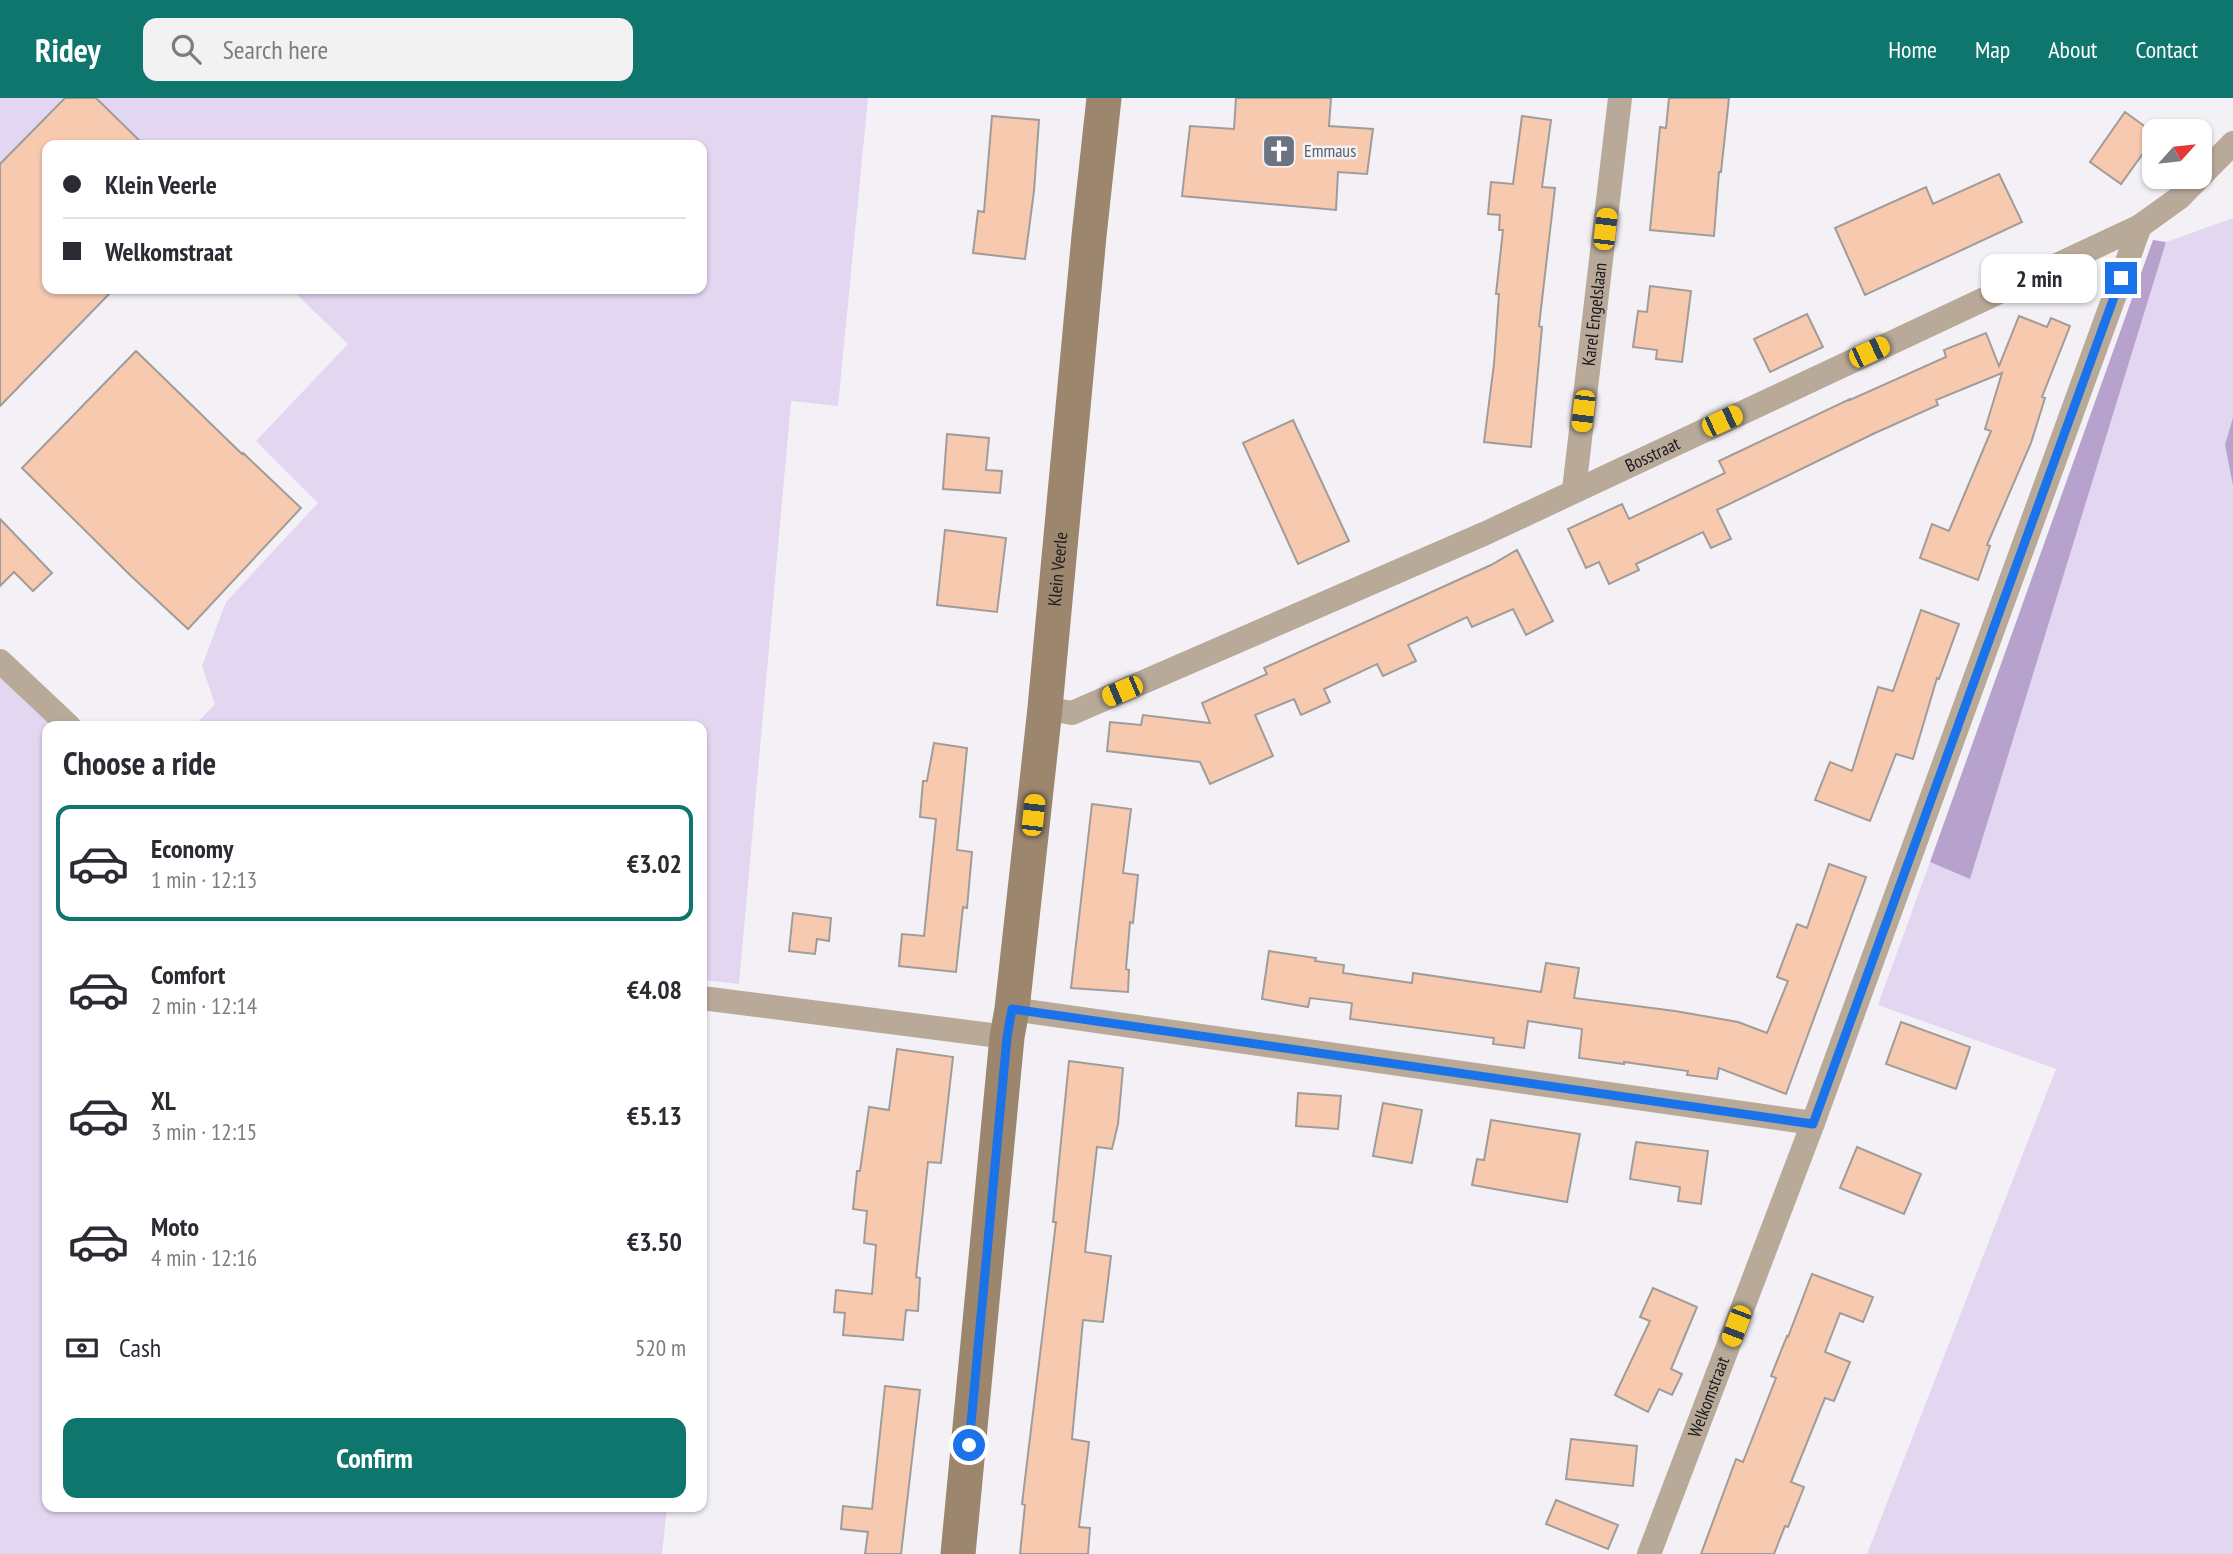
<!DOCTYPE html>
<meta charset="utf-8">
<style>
:root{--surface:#fff;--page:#f2f2f3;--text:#2b2b33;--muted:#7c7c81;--line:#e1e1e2;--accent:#0f766e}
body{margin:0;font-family:"PT Sans Narrow",sans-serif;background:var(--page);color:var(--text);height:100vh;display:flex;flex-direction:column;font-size:26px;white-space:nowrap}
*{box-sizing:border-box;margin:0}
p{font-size:23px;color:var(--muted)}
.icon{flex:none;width:38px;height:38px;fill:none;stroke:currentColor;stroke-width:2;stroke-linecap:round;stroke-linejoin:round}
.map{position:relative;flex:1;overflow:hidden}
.panel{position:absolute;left:42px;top:623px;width:665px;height:791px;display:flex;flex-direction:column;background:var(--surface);border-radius:14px;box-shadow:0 2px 5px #0004}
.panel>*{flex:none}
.hud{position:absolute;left:42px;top:42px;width:665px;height:154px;border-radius:14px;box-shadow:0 2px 5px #0004;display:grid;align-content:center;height:154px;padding:0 21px;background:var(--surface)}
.needle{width:46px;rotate:63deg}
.buttons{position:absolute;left:2142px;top:21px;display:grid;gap:14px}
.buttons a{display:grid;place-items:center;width:70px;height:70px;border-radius:14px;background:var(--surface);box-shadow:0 2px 5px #0004;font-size:35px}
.end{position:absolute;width:32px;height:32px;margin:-16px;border:9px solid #1a73e8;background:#fff;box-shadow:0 0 0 4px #fff}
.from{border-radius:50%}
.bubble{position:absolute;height:49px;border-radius:14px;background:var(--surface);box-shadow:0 2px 5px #0004;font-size:23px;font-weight:700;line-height:49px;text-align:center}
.car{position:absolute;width:21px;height:42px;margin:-21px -10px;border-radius:9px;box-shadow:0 0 5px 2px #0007;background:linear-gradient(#f5c518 24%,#345 0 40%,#f5c518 0 76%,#345 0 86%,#f5c518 0)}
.hud b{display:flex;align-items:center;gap:24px;height:66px;font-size:26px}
.hud b+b{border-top:2px solid var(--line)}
.hud i{width:18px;height:18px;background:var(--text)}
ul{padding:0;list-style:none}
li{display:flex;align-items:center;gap:21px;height:116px;margin:0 14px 10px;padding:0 7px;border:4px solid transparent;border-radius:14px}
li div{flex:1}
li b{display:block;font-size:26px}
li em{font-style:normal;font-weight:700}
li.current{border-color:var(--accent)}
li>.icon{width:63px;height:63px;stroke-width:1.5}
h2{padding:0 21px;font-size:32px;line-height:84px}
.pay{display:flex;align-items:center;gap:18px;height:77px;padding:0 21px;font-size:26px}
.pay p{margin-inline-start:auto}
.button{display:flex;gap:14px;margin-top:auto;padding:14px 21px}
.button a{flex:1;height:80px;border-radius:14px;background:var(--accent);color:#fff;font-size:28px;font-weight:700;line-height:80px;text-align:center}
header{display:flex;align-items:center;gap:42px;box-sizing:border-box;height:98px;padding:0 35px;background:var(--accent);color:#fff}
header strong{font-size:33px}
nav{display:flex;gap:38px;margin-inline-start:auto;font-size:24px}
.search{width:490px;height:63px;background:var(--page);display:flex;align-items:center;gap:18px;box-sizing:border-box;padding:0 24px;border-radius:14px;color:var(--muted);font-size:26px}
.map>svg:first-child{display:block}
.green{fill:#e3d6f1}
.forest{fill:#b6a2cc}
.building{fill:#f7c9af;stroke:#a19c9a;stroke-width:2}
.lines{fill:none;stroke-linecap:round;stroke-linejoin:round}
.street{stroke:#b8a999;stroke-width:24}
.secondary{stroke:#9c866e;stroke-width:35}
.route{stroke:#1a73e8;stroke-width:9}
.labels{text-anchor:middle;stroke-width:5;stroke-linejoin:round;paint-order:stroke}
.worship-label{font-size:18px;fill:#5b616d;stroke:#f3f1f6;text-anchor:start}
.street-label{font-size:18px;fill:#1a191b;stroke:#f3f1f6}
</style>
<header>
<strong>Ridey</strong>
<div class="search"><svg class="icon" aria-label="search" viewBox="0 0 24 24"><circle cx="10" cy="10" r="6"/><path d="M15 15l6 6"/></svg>Search here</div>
<nav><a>Home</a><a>Map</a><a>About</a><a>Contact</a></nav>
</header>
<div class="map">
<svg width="2233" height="1456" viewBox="0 0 2233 1456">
<rect width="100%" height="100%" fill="#f3f1f6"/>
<path class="green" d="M 0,0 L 65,0 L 0,69 Z
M 96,0 L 868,0 L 838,308 L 791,303 L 739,886 L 702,882 L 702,628 L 194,628 L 215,606 L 202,568 L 226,504 L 318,405 L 256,343 L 348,246 L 291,191 L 702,191 L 702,47 L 144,47 Z
M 2233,120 L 2233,318 L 2225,347 L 2233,388 L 2233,1456 L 1867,1456 L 2056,971 L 1878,907 L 1930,764 L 1970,780 L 2111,315 L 2166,144 Z
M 0,578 L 52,628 L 47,628 L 47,1409 L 667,1409 L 662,1456 L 0,1456 Z"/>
<path class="forest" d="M 2153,142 L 2166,144 L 1970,781 L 1930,764 Z
M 2233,319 L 2233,388 L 2225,347 Z"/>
<path class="building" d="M 65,0 L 96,0 L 144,47 L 47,47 L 47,191 L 114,191 L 0,308 L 0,66 Z
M 1236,0 L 1331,0 L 1329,28 L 1373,31 L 1367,76 L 1338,74 L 1336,112 L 1182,98 L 1190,28 L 1234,31 Z
M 1669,0 L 1729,0 L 1721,74 L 1719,74 L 1714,138 L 1650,132 L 1660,29 L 1666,30 Z
M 2125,14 L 2154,35 L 2154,40 L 2121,86 L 2090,64 Z
M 992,18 L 1039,22 L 1034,93 L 1025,161 L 973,155 L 978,113 L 984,114 Z
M 1522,18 L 1551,22 L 1542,89 L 1555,90 L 1539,228 L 1542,229 L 1531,349 L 1484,344 L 1494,266 L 1499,196 L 1496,196 L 1503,132 L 1499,132 L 1500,117 L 1488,116 L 1491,84 L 1513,86 Z
M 1999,76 L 2022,124 L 1865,197 L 1835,130 L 1926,89 L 1933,106 Z
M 1650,188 L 1691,193 L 1682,264 L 1656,261 L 1657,252 L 1633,249 L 1638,213 L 1647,214 Z
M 1807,216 L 1823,249 L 1770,274 L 1754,241 Z
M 2019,218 L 2047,229 L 2051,220 L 2070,228 L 2042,299 L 2045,300 L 2031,345 L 1987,447 L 1990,448 L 1978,482 L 1920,460 L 1932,426 L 1949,433 L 1991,333 L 1985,331 L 2002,275 L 1936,302 L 1938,307 L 1875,335 L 1717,412 L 1731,441 L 1711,450 L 1703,434 L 1636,466 L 1639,472 L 1609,486 L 1599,464 L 1586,470 L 1568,431 L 1622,406 L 1629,421 L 1725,375 L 1719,363 L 1850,301 L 1850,302 L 1946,259 L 1944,252 L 1986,235 L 1999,268 Z
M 136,253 L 242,356 L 243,355 L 301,410 L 188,531 L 130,477 L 22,370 Z
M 1293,322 L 1349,443 L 1298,466 L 1243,345 Z
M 947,336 L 989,340 L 986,372 L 1002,373 L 1000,395 L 943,391 Z
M 0,421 L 52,475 L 33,493 L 14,474 L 0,488 Z
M 945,432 L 1006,440 L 997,514 L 937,507 Z
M 1517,452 L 1553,523 L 1526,537 L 1513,511 L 1472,529 L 1467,519 L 1408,547 L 1416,563 L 1383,578 L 1377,566 L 1324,591 L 1330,604 L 1301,617 L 1294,601 L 1255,617 L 1273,658 L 1210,686 L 1200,664 L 1107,653 L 1110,624 L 1141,627 L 1143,617 L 1210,625 L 1202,605 L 1267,576 L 1264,570 L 1491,467 Z
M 1921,512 L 1959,526 L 1939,581 L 1937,580 L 1913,661 L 1896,656 L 1870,723 L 1815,702 L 1830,664 L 1852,673 L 1878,589 L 1893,593 Z
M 934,645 L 967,650 L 957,752 L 972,754 L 967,810 L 963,809 L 956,874 L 899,868 L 902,836 L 924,838 L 936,721 L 920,719 L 923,683 L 927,683 Z
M 1092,706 L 1131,711 L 1123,775 L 1138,777 L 1133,825 L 1130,824 L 1126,871 L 1129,872 L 1128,894 L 1071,890 Z
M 1829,766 L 1866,779 L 1786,996 L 1719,970 L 1717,981 L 1687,977 L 1688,973 L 1624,964 L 1624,966 L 1579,960 L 1582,931 L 1528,923 L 1524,950 L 1493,946 L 1494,940 L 1350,921 L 1352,905 L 1310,900 L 1308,909 L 1262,901 L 1269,853 L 1316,860 L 1315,863 L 1344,867 L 1343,875 L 1412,885 L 1413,875 L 1541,894 L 1546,865 L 1579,870 L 1574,900 L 1675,913 L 1738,924 L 1767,935 L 1788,883 L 1777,879 L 1797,826 L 1807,830 Z
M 793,815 L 831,820 L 829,843 L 817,841 L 815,856 L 789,853 Z
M 1901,924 L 1970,949 L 1956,991 L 1886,966 Z
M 897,951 L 953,959 L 941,1065 L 928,1064 L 916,1179 L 920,1180 L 918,1213 L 906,1212 L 903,1242 L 843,1237 L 845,1215 L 834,1214 L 836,1192 L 872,1196 L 876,1147 L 864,1145 L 867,1113 L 853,1111 L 857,1073 L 860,1073 L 869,1009 L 889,1012 Z
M 1069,963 L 1123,970 L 1118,1026 L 1112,1051 L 1097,1049 L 1085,1154 L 1111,1158 L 1103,1224 L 1083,1222 L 1072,1341 L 1089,1344 L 1079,1429 L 1090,1430 L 1088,1456 L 1020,1456 L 1025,1407 L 1022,1406 L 1056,1124 L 1053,1124 Z
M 1298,995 L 1341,998 L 1338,1031 L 1296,1028 Z
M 1383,1005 L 1422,1012 L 1412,1065 L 1373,1058 Z
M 1491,1022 L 1580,1036 L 1567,1104 L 1472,1087 L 1477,1061 L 1484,1062 Z
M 1636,1044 L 1708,1053 L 1701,1106 L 1678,1103 L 1680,1089 L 1630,1081 Z
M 1857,1049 L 1921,1076 L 1904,1116 L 1840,1090 Z
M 1812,1176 L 1873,1199 L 1863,1224 L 1840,1215 L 1825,1254 L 1850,1264 L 1834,1303 L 1825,1300 L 1791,1384 L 1804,1389 L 1788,1429 L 1785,1428 L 1774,1456 L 1701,1456 L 1736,1361 L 1743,1364 L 1776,1280 L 1771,1278 L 1787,1238 L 1788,1239 Z
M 1653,1190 L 1697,1209 L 1671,1271 L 1682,1276 L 1672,1297 L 1659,1291 L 1648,1314 L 1615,1297 L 1650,1223 L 1640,1219 Z
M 885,1288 L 920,1292 L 917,1318 L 901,1456 L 865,1456 L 868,1434 L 841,1431 L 843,1408 L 872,1411 Z
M 1571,1341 L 1637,1348 L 1633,1388 L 1566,1381 Z
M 1556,1402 L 1618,1427 L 1608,1451 L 1546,1426 Z"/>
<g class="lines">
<g class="street">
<path id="s1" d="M 1574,392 L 1620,0"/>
<path d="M 0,563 L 69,628"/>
<path id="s2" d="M 1045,610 L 1072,615 L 1486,435 L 2140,128 L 2179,100 L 2233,45"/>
<path d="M 702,900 L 1007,939"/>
<path d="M 1012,911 L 1813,1025"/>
<path id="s3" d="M 1649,1456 L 1813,1025 L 2140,128"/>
</g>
<path class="secondary" id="s4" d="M 958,1456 L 1007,939 L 1012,911 L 1045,610 L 1089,138 L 1104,0"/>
</g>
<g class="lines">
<path class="route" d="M 969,1347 L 1007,939 L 1012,911 L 1813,1026 L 2121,180"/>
</g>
<defs>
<g id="church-square" transform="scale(1.75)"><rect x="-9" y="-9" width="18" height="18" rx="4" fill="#6b7280" stroke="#f3f1f6"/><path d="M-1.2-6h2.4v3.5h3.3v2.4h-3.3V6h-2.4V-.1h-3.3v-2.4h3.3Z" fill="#fff"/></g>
</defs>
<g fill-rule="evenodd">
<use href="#church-square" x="1279" y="53"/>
</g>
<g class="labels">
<g class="worship-label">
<text x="1304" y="59">Emmaus</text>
</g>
<g class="street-label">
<text dy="6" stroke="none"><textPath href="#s1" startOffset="177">Karel Engelslaan</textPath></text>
<text dy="6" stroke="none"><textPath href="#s2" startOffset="663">Bosstraat</textPath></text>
<text dy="6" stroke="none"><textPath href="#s4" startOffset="990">Klein Veerle</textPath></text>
<text dy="6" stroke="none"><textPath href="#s3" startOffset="168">Welkomstraat</textPath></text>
</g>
</g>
</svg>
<div class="buttons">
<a><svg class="needle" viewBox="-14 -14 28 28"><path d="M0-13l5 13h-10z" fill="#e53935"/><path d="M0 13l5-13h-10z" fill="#7c7c81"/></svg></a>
</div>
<i class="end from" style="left:969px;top:1347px"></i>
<i class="end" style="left:2121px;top:180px"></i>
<div class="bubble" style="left:1981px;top:156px;width:116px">2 min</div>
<i class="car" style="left:1605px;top:131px;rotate:7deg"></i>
<i class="car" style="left:1869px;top:254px;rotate:65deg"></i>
<i class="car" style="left:1583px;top:313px;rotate:187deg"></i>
<i class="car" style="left:1722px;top:323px;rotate:65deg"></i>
<i class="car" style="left:1122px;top:593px;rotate:247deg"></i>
<i class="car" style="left:1033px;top:717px;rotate:6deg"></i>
<i class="car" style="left:1736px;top:1228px;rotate:201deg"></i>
<div class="hud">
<b><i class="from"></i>Klein Veerle</b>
<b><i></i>Welkomstraat</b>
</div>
<section class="panel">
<h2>Choose a ride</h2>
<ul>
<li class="current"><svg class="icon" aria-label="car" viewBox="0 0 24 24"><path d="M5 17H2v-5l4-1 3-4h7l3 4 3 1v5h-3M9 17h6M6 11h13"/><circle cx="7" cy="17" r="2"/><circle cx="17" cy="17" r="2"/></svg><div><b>Economy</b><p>1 min · 12:13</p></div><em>€3.02</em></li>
<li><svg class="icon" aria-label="car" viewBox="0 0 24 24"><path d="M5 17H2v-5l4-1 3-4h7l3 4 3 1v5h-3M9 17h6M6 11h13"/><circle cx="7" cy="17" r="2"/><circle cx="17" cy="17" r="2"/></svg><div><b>Comfort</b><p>2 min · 12:14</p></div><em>€4.08</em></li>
<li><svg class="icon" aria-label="car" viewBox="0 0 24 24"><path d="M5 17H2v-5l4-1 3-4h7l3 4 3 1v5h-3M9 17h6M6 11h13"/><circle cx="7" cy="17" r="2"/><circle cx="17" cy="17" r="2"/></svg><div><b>XL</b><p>3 min · 12:15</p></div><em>€5.13</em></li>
<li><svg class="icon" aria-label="car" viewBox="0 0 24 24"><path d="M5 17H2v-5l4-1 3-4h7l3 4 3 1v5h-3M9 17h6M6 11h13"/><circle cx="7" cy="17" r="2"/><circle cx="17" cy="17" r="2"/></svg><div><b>Moto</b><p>4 min · 12:16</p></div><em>€3.50</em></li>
</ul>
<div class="pay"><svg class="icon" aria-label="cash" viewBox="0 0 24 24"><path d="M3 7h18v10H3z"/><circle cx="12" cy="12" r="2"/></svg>Cash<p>520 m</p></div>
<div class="button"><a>Confirm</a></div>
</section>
</div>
